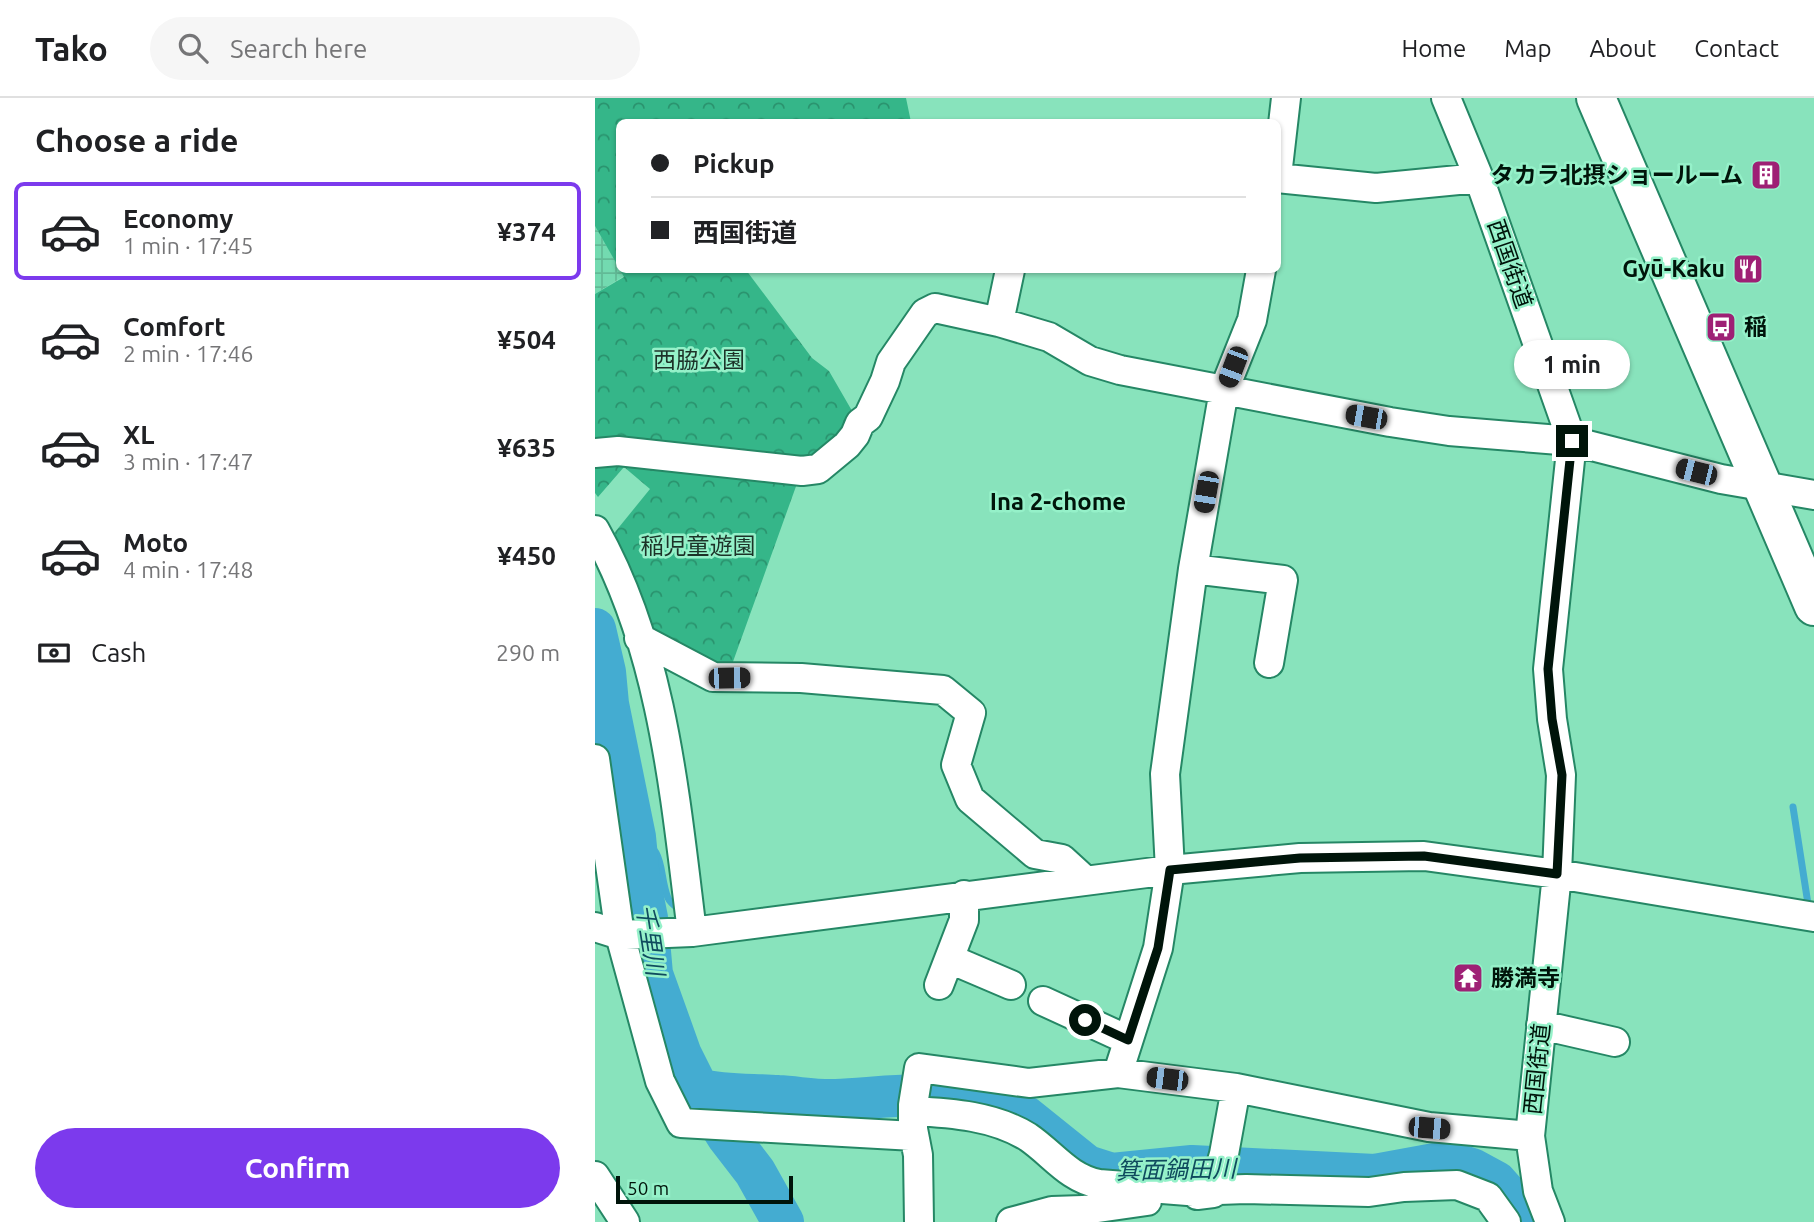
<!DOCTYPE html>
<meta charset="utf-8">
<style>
:root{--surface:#fff;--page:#f6f6f6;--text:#202124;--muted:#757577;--line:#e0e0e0;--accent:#7c3aed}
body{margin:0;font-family:Ubuntu,"Noto Sans JP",sans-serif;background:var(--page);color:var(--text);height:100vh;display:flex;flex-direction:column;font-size:26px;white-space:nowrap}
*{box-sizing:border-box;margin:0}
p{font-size:23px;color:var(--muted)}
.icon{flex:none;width:38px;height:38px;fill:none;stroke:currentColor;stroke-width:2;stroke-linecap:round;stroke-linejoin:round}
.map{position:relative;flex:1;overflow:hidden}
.drawer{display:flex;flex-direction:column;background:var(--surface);width:595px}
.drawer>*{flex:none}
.hud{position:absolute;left:21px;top:21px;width:665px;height:154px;border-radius:10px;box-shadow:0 2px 5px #0004;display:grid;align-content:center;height:154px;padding:0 35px;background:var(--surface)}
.scale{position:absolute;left:21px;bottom:18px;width:177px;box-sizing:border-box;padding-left:7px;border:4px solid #00140a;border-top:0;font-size:19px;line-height:24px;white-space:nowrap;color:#00140a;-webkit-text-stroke:5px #95f1c9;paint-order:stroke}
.end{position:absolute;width:32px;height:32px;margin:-16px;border:9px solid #00140a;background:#fff;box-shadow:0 0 0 4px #fff}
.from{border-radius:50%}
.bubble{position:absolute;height:49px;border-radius:24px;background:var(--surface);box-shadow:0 2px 5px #0004;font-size:23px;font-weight:600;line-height:49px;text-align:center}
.car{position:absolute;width:21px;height:42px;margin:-21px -10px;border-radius:9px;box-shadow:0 0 5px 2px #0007;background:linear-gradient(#222 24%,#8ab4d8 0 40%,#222 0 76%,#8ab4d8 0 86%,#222 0)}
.hud b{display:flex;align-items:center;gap:24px;height:66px;font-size:26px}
.hud b+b{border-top:2px solid var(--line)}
.hud i{width:18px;height:18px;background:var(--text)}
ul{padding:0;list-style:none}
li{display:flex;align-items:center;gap:21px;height:98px;margin:0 14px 10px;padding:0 21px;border:4px solid transparent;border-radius:10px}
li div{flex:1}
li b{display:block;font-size:26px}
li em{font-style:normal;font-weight:600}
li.on{border-color:var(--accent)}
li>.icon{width:63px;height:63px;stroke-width:1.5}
h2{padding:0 35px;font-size:32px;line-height:84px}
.pay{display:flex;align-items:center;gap:18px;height:77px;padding:0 35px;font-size:26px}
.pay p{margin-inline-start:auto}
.action{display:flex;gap:14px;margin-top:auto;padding:14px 35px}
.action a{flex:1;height:80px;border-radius:42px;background:var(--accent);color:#fff;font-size:28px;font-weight:600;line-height:80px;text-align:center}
header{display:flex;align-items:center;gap:42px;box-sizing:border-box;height:98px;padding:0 35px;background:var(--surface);border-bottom:2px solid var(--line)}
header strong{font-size:33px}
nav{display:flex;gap:38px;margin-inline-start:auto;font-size:24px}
.search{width:490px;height:63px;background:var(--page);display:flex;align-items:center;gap:18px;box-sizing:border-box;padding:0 24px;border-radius:38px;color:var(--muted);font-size:26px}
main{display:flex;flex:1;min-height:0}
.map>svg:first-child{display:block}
.industrial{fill:url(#industrial-grid)}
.forest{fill:url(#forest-crowns)}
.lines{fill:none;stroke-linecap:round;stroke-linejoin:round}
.stream{stroke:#44acd1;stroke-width:7}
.river{stroke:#44acd1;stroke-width:42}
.minor-casing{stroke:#258765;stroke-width:32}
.highway-casing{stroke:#258765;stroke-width:42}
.minor{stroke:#fff;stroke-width:28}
.highway{stroke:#fff;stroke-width:38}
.route{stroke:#00140a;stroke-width:9}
.labels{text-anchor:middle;stroke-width:5;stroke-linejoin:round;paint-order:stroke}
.poi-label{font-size:23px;font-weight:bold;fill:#00140a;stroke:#95f1c9;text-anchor:end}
.street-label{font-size:23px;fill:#00140a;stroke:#95f1c9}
.park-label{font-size:23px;fill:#1c3228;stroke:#95f1c9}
.neighbourhood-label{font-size:24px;font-weight:bold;fill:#00140a;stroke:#95f1c9}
.water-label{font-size:24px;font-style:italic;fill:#0f4b5e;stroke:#95f1c9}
</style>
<header>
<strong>Tako</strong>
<div class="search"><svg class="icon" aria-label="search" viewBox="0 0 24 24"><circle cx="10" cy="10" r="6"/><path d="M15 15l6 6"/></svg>Search here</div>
<nav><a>Home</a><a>Map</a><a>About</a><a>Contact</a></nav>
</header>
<main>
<section class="drawer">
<h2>Choose a ride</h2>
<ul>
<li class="on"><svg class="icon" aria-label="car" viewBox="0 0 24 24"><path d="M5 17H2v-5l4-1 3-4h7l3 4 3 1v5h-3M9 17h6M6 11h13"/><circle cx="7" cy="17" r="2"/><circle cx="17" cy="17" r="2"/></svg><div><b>Economy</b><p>1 min · 17:45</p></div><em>¥374</em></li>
<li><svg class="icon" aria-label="car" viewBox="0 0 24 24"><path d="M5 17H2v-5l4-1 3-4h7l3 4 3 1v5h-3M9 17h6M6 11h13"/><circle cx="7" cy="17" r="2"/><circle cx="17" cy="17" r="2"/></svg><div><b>Comfort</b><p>2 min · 17:46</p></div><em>¥504</em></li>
<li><svg class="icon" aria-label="car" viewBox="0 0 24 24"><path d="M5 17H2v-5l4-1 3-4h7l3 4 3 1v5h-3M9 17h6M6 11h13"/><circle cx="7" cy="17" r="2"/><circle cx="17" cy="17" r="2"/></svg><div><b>XL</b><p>3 min · 17:47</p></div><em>¥635</em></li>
<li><svg class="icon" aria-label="car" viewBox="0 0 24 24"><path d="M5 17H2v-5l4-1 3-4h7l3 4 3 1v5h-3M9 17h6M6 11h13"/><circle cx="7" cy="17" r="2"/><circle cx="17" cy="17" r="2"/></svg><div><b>Moto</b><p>4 min · 17:48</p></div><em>¥450</em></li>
</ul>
<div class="pay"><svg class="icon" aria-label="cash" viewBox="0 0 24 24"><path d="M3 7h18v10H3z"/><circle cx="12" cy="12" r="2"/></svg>Cash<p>290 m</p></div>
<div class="action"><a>Confirm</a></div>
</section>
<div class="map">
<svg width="1219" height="1124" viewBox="0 0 1219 1124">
<defs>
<pattern id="industrial-grid" width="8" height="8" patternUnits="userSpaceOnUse" patternTransform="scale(1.75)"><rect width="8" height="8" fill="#73dab0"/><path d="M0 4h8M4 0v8" fill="none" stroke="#62ba96"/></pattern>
<pattern id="forest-crowns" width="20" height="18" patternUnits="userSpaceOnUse" patternTransform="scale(1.75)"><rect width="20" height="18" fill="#35b689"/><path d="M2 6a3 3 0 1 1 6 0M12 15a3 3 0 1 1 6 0" fill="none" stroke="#2a936e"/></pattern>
</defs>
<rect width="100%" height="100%" fill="#88e3bc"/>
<path class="industrial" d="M 0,128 L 29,178 L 0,196 Z"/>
<path class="forest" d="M 0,0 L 311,0 L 316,24 L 24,24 L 24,170 L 0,128 Z
M 25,172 L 151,172 L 217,260 L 234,273 L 260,318 L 220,363 L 0,347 L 0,196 L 29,179 Z
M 0,363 L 204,380 L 135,572 L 57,534 L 16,439 L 55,391 L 29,369 L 3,399 L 0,395 Z"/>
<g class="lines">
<path class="stream" d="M 1198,709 L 1213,806 L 1218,807
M 40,739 C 72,749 63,776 73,800 C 75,805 81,809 85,812
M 27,783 L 44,780"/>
<path class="river" d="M 0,531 L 10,574 L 13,606 L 40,739 L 44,780 L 52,820 L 57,876 L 86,957 L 103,991 L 133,1039 L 160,1074 L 188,1124
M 103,991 C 129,998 156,996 183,998 C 203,999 221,1003 241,1002 C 302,999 375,986 431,1019 L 492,1068 L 517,1076 L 597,1068 L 780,1077 L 840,1066 L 864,1067 L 877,1071 L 901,1084 L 917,1102 L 927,1124"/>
<g class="minor-casing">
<path id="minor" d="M 851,0 L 884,80 L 977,343 L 953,571 L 957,621 L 966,677 L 962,776 L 935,1038 L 943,1093 L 955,1124
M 682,78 L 691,0
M 682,80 L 781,90 L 884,80
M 404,224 L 415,172
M 0,355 L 23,353 L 207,373 L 223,371 L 252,347 L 260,337 L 265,325 L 273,319 L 290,283 L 296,264 L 330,215 L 340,210 L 404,224 L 454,239 L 495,263 L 525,272 L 795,324 L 854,333 L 977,343 L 1126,381 L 1219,397
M 0,432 C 68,553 80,698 97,834
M 598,471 L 688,482 L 674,565
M 44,540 L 118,579 L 206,580 L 348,592 L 376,615 L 361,667 L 375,701 L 440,756 L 467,761 L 490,782
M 0,661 L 25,837 L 65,983 L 86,1025 L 319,1038
M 0,829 L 25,837 L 97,834 L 575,772 L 705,760 L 829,758 L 962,776 L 1219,819
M 355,861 L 416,887
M 344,887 L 369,822 L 369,797
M 448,903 L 533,942
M 946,927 L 1020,944
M 523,975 L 641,990 L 834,1029 L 935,1038
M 318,1013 C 357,1015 399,1018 433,1039 C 458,1056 473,1080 504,1086 L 618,1095 L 624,1092 L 651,1091 L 774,1094 L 809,1089 L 862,1087 L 893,1099 L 911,1124
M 0,1078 L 30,1124
M 602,1097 L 618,1095 L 629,1056 L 641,990
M 324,1124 L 323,1057 L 318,1031 L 318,1007 L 324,970 L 434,985 L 523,975 L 563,850 L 575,772 L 570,676 L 598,471 L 629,292 L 657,222 L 666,172
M 416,1124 L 457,1113 L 488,1112 L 552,1103"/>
</g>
<g class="highway-casing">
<path id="highway" d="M 1001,0 L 1219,508"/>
</g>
<use href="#minor" class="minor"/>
<use href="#highway" class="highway"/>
</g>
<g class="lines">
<path class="route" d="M 490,922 L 533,942 L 563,850 L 575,772 L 705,760 L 829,758 L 962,776 L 967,677 L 957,621 L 953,571 L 977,343"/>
</g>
<defs>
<g id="building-square" transform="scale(1.575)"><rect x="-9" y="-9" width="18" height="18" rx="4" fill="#9e2075" stroke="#95f1c9"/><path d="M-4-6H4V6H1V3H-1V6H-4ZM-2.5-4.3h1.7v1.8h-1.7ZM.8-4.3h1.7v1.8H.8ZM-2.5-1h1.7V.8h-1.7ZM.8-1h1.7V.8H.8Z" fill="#fff"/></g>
<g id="restaurant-square" transform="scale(1.575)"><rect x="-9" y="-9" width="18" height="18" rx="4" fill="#9e2075" stroke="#95f1c9"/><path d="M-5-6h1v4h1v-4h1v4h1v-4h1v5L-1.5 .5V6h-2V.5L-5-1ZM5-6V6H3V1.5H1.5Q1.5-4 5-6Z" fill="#fff"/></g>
<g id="bus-square" transform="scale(1.575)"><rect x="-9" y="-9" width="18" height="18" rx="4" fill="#9e2075" stroke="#95f1c9"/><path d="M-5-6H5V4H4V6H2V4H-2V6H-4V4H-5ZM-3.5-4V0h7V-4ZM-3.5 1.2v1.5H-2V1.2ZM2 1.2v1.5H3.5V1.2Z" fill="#fff"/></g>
<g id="temple-square" transform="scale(1.575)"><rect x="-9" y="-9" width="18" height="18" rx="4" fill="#9e2075" stroke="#95f1c9"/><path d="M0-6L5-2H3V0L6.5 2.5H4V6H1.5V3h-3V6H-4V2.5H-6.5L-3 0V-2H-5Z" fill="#fff"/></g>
</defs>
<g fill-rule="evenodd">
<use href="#building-square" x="1171" y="77"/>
<use href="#restaurant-square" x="1153" y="171"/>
<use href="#bus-square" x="1126" y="229"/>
<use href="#temple-square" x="873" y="880"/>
</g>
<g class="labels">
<g class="poi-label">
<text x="1148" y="85">タカラ北摂ショールーム</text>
<text x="1130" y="179">Gyū-Kaku</text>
<text x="1149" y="237" text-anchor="start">稲</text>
<text x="896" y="888" text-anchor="start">勝満寺</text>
</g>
<g class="street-label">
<text transform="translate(915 166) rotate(71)" y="8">西国街道</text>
<text transform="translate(942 971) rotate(-84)" y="8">西国街道</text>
</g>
<g class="park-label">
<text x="104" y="270">西脇公園</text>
<text x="103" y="456">稲児童遊園</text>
</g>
<g class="neighbourhood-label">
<text x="463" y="412">Ina 2-chome</text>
</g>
<g class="water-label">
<text transform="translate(55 842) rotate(81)" y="8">千里川</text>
<text transform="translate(581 1072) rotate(-1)" y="8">箕面鍋田川</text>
</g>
</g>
</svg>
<div class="scale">50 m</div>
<i class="end from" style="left:490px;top:922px"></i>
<i class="end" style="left:977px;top:343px"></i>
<div class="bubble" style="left:919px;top:242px;width:116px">1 min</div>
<i class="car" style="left:638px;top:269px;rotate:201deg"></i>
<i class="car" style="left:771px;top:319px;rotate:280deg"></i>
<i class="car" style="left:1101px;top:374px;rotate:284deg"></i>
<i class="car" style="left:611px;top:394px;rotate:190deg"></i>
<i class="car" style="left:134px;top:580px;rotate:89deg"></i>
<i class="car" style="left:572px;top:981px;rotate:277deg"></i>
<i class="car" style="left:834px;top:1030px;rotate:95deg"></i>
<div class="hud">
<b><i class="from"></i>Pickup</b>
<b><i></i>西国街道</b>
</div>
</div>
</main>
